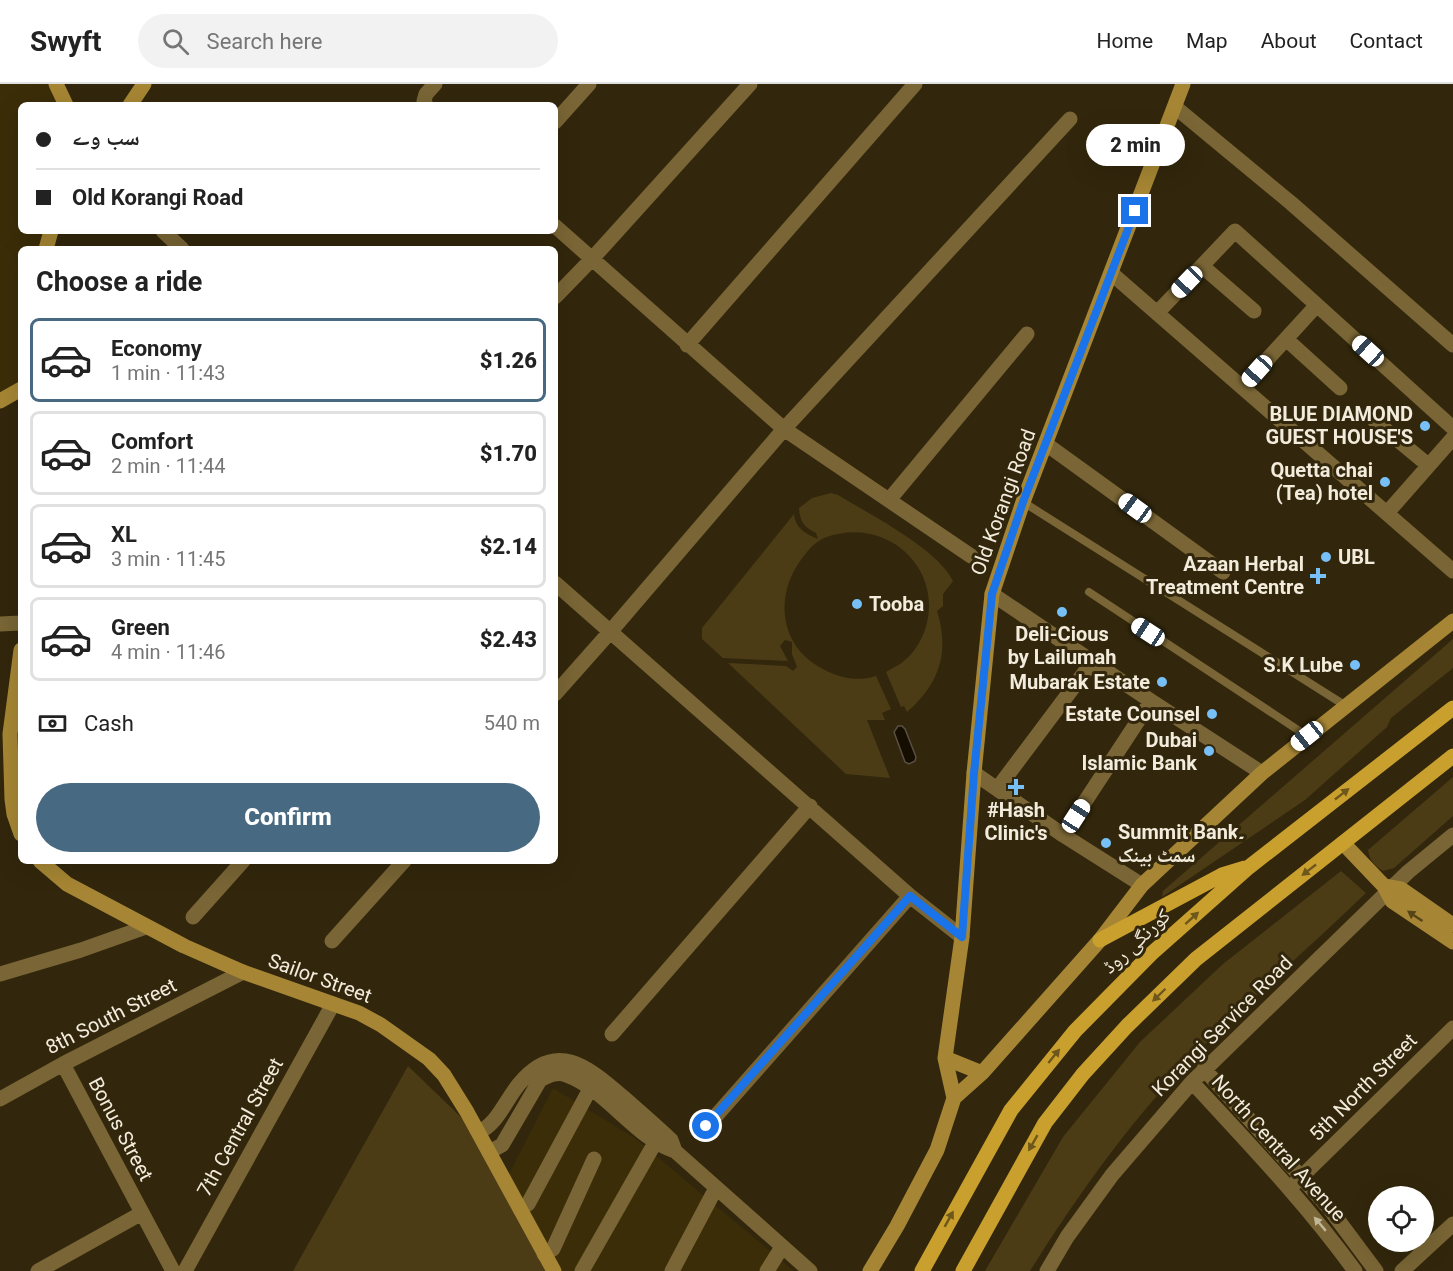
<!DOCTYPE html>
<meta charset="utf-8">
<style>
:root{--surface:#fff;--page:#f2f2f2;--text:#222;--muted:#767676;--line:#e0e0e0;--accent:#486982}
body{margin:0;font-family:Roboto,"Noto Naskh Arabic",sans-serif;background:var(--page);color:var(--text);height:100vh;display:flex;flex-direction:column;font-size:22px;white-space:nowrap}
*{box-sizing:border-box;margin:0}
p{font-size:20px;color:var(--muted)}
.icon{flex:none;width:33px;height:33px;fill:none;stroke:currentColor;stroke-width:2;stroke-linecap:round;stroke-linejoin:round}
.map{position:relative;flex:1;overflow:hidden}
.panel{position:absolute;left:18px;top:162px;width:540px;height:618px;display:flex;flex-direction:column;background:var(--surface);border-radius:9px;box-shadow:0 6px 24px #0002}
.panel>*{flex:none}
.top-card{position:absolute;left:18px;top:18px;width:540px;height:132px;border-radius:9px;box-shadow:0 6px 24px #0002;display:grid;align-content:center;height:132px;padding:0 18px;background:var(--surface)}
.tools{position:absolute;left:1368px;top:1102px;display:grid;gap:12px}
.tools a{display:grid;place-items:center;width:66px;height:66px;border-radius:50%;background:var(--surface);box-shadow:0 6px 24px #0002;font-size:30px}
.end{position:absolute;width:27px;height:27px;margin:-14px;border:8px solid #1a73e8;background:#fff;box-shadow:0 0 0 3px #fff}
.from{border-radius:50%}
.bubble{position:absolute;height:42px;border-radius:21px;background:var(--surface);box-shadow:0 6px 24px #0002;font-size:20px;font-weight:800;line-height:42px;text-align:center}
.car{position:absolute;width:18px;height:36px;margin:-18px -9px;border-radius:8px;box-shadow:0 0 4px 2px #0007;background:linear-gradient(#fff 24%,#345 0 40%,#fff 0 76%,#345 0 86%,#fff 0)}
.top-card b{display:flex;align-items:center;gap:21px;height:57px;font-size:22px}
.top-card b+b{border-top:2px solid var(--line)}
.top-card i{width:15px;height:15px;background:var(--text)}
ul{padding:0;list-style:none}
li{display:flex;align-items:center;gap:18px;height:84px;margin:0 12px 9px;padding:0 6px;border:3px solid var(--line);border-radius:9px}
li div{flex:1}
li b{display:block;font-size:22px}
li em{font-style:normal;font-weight:800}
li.on{border-color:var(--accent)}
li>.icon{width:54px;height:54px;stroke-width:1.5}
h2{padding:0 18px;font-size:27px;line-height:72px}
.pay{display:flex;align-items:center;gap:15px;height:66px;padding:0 18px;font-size:22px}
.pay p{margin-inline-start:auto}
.button{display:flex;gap:12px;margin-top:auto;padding:12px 18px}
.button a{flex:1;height:69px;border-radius:36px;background:var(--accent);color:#fff;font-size:24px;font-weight:800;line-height:69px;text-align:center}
header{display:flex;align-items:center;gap:36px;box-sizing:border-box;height:84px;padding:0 30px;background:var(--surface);border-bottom:2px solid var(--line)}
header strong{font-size:28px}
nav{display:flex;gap:33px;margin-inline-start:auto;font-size:21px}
.search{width:420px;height:54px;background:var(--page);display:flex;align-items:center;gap:15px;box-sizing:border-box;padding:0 21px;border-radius:33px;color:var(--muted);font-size:22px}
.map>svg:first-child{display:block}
.built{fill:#3b2d08}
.green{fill:#4b3c16}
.water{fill:#150d00;stroke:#585042;stroke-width:1.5}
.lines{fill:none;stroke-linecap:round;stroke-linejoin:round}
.lane{stroke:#796535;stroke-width:8}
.street{stroke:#796535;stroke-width:15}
.secondary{stroke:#a68634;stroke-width:15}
.primary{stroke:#c99f2e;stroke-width:15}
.oneway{fill:#6e571a}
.oneway2{fill:#554418}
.oneway3{fill:#c2b699}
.route{stroke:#1a73e8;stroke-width:8}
.poi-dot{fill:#77bff7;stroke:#32270c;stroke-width:2}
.labels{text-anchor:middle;stroke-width:6;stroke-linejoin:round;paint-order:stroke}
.poi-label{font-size:20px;font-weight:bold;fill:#f3ecdc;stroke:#32270c;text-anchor:end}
.street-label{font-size:20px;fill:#f3ecdc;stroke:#32270c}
</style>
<header>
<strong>Swyft</strong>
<div class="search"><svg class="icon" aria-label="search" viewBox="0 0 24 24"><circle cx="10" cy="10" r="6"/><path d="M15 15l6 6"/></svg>Search here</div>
<nav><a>Home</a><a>Map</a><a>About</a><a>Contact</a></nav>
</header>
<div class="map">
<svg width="1453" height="1187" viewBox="0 0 1453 1187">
<rect width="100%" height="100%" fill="#32270c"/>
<path class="built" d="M 0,0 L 50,0 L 59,21 L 21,21 L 21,147 L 51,147 L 46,165 L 21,165 L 21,305 L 0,317 Z
M 553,1004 L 636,1055 L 794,1187 L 562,1187 L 509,1090 Z"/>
<path class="green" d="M 831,409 L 838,411 C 869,430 938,465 953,497 L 943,510 L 943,522 L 937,527 C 950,569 939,600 907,628 L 904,622 L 901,623 L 886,588 C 892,584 900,581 905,576 C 914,569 921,557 925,546 C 945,485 887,432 827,453 C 817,456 810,464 803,473 C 774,510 778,562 823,585 C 839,594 858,598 876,592 L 891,625 L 882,629 L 885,636 L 867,636 L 890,694 L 846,690 L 728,579 L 786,582 L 793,587 L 797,583 L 792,570 L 792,558 L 785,556 L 780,562 L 788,577 L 723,574 L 702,555 L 702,544 L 794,430 C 795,444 806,450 818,455 L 816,449 C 804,443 800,438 799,424 L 812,414 Z
M 1453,555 L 1453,584 L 1391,634 L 1387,643 L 1305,716 L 1162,813 L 1163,807 Z
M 1453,693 L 1453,732 L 1394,784 L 1383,787 C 1374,781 1370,777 1368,766 Z
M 1341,787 L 1366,809 C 1311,862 1253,912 1199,966 C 1134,1032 1079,1109 1030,1187 L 985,1187 L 1063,1053 L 1140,958 L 1223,880 Z
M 408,982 L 463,1035 L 547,1187 L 293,1187 Z"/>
<path class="water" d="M 898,642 L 902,642 L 905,645 L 916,673 L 915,677 L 909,680 L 905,678 L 894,648 Z"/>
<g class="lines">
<path class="lane" d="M 1023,418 L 1346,622
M 1089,508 L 1307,652"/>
<path class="street" d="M 426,21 L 424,17 L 426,10 L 435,0
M 1175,23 L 1291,119 L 1453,261
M 555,38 L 589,0
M 555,142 L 784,345 L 610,548 L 555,610
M 163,147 L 182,165
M 1202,182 L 1254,227
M 1111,189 L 1453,487
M 555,213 L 591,176 L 750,0
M 1157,229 L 1235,147 L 1453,344
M 1286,255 L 1340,304
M 687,261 L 915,0
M 1242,303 L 1316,222
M 1375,337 L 1428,381
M 1046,360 L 1223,488
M 889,416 L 1027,250
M 1387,429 L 1453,354
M 971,472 L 784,345 L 1070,35
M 555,499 L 910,812 L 962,853
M 992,510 L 1151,617 L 1262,689
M 0,540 L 21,539
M 974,689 L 1063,751 L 1142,801
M 997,705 L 1093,577
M 1063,751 L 1151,617
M 193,833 L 243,777
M 332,857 L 404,777
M 0,890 L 81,866 L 146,843
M 612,950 L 810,722
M 63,980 L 173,1187
M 1204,985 L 1329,1124 L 1376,1187
M 1192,998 C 1248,1059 1306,1119 1355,1187
M 0,1015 L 63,980 L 243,888
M 707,1042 L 910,812
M 479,1048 C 498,1039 505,1017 519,1000 C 556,955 588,983 623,1013 C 639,1027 655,1041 671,1056 L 675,1067
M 489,1068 L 502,1061 L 540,996 C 548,992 557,987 566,991 C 606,1005 636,1055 675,1067 L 810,1187
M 1294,1100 L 1453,944
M 520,1125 L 528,1120 L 590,1005
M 544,1170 L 553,1165 L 594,1075
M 38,1187 L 142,1129
M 185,1187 L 333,920
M 582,1187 L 656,1057
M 672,1187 L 716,1104
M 767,1187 L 782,1163
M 1047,1187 L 1067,1153 L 1112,1091 L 1192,998 L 1408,788 L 1453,751
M 1402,1187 L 1453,1140"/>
<path class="secondary" d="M 56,0 L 66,21
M 130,21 L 144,0
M 46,165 L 51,147
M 0,317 L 21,305
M 21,566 L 10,650 L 12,715 L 14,730 L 21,750
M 1343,759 L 1384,802 L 1392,817 L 1453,858
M 40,777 L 67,800 L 184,862 L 243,888 L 359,929 L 381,941 L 429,975 L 444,991 L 467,1028 L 554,1187
M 1384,802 L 1401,805 L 1453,841
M 945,974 L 982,989
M 954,1014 L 945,974 L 962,853 L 974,689 L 992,510 L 1023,418 L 1183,0
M 870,1187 L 897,1142 L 937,1066 L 954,1014 L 982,989 L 1100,856 L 1142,801 L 1262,689 L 1453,537"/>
<path class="primary" d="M 1100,856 L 1222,791 L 1245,784
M 922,1187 L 1011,1026 L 1075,947 L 1151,870 L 1249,783 L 1453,624
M 963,1187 L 1045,1039 L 1083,990 L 1127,942 L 1196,875 L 1453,672"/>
</g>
<defs><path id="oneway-solid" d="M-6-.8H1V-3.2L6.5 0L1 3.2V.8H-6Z" transform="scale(1.5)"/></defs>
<g class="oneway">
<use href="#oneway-solid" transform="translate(1342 710) rotate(-38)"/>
<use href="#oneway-solid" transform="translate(1309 786) rotate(142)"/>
<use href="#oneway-solid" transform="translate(1192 834) rotate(-42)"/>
<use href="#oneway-solid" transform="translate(1159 911) rotate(136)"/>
<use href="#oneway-solid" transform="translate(1054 972) rotate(-51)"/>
<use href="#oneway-solid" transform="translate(1033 1059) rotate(120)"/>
<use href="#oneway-solid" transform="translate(949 1135) rotate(-61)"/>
</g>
<use class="oneway2" href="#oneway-solid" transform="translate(1415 832) rotate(-146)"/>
<use class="oneway3" href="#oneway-solid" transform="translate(1320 1140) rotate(-130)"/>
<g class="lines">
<path class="route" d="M 706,1042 L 910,812 L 962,853 L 974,689 L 992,510 L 1023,418 L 1135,127"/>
</g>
<g class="poi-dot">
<circle cx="1425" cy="342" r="6"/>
<circle cx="1385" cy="398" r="6"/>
<circle cx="1326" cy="473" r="6"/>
<path d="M1315 483h6v6h6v6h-6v6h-6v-6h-6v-6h6z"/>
<circle cx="857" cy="520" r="6"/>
<circle cx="1062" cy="528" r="6"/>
<circle cx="1355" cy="581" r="6"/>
<circle cx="1162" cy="598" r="6"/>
<circle cx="1212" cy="630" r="6"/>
<circle cx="1209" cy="667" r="6"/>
<path d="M1013 694h6v6h6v6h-6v6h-6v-6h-6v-6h6z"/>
<circle cx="1106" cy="759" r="6"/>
</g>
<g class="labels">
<g class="poi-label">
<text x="1413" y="337">BLUE DIAMOND<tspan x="1413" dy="23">GUEST HOUSE'S</tspan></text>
<text x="1373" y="393">Quetta chai<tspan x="1373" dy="23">(Tea) hotel</tspan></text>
<text x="1338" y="480" text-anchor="start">UBL</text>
<text x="1304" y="487">Azaan Herbal<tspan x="1304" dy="23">Treatment Centre</tspan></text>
<text x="869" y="527" text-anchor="start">Tooba</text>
<text x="1062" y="557" text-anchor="middle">Deli-Cious<tspan x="1062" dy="23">by Lailumah</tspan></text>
<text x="1343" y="588">S.K Lube</text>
<text x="1150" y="605">Mubarak Estate</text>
<text x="1200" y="637">Estate Counsel</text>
<text x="1197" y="663">Dubai<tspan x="1197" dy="23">Islamic Bank</tspan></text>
<text x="1016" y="733" text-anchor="middle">#Hash<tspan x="1016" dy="23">Clinic's</tspan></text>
<text x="1118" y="755" text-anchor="start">Summit Bank۔<tspan x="1118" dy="23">سمٹ بینک</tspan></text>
</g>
<g class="street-label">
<text transform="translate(1003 418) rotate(-70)" y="7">Old Korangi Road</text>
<text transform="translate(1136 857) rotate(-43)" y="7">کورنگی روڈ</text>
<text transform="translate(320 894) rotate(20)" y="7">Sailor Street</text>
<text transform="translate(111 932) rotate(-27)" y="7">8th South Street</text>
<text transform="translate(1222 942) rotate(-45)" y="7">Korangi Service Road</text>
<text transform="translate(1363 1003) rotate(-45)" y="7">5th North Street</text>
<text transform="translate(240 1043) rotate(-61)" y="7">7th Central Street</text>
<text transform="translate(121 1045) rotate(62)" y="7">Bonus Street</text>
<text transform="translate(1279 1064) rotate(48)" y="7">North Central Avenue</text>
</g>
</g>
</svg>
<div class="tools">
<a><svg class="icon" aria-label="locate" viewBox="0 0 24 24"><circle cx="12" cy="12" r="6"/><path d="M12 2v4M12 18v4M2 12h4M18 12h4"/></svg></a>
</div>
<i class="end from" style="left:706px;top:1042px"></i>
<i class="end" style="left:1135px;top:127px"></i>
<div class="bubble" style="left:1086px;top:40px;width:99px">2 min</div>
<i class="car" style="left:1187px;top:198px;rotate:224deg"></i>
<i class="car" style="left:1368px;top:267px;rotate:312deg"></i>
<i class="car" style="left:1257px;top:287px;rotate:222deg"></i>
<i class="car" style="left:1135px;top:424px;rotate:306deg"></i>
<i class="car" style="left:1148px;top:548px;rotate:303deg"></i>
<i class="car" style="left:1307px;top:652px;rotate:231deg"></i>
<i class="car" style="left:1076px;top:732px;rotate:33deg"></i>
<div class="top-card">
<b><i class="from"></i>سب وے</b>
<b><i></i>Old Korangi Road</b>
</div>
<section class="panel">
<h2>Choose a ride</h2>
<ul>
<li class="on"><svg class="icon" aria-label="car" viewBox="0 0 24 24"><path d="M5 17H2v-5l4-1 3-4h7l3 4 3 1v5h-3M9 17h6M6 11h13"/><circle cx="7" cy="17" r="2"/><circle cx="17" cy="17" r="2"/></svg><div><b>Economy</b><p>1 min · 11:43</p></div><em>$1.26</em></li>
<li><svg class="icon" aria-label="car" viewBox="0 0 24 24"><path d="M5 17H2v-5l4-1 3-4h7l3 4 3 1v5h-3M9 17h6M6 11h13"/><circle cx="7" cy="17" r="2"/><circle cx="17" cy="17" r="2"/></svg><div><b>Comfort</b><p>2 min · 11:44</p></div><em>$1.70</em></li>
<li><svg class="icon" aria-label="car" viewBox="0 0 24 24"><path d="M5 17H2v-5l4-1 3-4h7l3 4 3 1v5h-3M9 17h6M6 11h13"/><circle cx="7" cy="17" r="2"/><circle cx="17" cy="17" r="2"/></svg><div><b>XL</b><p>3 min · 11:45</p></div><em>$2.14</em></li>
<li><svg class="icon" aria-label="car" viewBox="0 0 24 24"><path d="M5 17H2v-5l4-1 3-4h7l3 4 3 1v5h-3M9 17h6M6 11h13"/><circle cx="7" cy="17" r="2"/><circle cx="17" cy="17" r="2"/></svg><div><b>Green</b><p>4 min · 11:46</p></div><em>$2.43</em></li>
</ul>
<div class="pay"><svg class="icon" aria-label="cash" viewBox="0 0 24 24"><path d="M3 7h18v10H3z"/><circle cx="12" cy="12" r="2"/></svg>Cash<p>540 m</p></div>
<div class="button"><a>Confirm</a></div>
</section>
</div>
